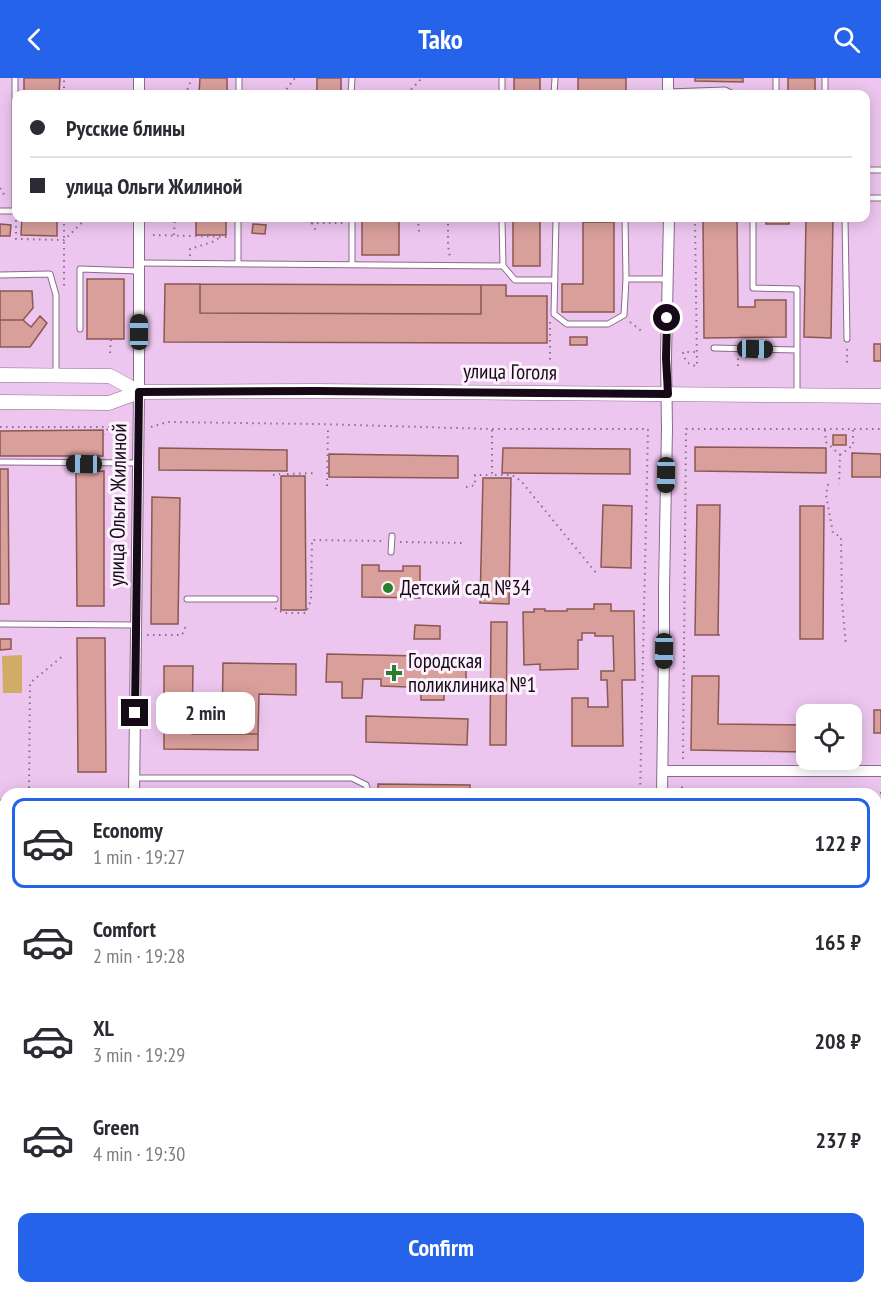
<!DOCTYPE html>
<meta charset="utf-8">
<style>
:root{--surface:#fff;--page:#f2f2f3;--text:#2b2b33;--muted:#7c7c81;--line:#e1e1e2;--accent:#2563eb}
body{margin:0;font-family:"PT Sans Narrow",sans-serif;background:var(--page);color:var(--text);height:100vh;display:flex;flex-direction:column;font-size:22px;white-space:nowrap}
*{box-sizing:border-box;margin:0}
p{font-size:20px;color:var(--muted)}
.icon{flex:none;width:33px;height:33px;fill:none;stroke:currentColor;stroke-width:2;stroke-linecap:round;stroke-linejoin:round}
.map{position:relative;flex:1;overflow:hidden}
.sheet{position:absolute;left:0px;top:710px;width:882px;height:506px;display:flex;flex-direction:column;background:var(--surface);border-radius:18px 18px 0 0;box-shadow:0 3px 15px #0003}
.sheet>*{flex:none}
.banner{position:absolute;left:12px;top:12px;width:858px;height:132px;border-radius:12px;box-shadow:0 3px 15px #0003;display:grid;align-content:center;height:132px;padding:0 18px;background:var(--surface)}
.buttons{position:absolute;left:796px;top:626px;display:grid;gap:12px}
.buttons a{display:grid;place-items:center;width:66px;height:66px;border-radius:12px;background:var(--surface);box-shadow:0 3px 15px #0003;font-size:30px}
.end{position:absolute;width:27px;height:27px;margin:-14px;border:8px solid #170a18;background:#fff;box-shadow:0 0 0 3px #fff}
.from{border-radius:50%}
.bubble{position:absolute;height:42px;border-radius:12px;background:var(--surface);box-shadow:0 3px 15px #0003;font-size:20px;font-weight:800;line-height:42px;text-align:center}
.car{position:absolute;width:18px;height:36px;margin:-18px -9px;border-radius:8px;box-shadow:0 0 4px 2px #0007;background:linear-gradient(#222 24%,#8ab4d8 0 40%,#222 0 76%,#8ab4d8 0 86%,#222 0)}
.banner b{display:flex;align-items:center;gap:21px;height:57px;font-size:22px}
.banner b+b{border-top:2px solid var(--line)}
.banner i{width:15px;height:15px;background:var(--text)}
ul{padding:10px 0 0;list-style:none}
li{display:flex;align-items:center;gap:18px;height:90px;margin:0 12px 9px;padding:0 6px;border:3px solid transparent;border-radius:12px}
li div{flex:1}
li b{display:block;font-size:22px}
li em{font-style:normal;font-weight:800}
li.active{border-color:var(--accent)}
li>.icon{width:54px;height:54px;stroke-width:1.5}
.action{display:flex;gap:12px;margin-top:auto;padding:12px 18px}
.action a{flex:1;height:69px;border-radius:12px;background:var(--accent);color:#fff;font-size:24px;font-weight:800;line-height:69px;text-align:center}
header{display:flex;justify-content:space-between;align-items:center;height:78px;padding:0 18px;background:var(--accent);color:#fff;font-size:27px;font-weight:800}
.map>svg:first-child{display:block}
.green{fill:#d0ad66}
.building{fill:#d99f9b;stroke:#8b5753;stroke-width:1.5}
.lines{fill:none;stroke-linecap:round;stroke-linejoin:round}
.service-casing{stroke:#8c698f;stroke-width:7}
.minor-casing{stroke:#8c698f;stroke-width:12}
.secondary-casing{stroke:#8c698f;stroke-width:15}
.path{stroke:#896e8a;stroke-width:2;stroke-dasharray:1.5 4.5;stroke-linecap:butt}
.service{stroke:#fff;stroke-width:5}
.minor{stroke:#fff;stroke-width:10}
.secondary{stroke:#fff;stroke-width:14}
.route{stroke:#170a18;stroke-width:8}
.poi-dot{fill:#277f2d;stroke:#fdf1fe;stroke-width:2}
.labels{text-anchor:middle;stroke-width:6;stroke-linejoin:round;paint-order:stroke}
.street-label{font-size:21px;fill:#170a18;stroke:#fdf1fe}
.poi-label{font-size:21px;fill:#170a18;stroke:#fdf1fe;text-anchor:start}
</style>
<header><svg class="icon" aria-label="back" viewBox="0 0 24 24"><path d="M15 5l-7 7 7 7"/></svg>Tako<svg class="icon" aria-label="search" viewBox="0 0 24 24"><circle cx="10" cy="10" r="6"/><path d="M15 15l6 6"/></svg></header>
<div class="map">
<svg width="881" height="1214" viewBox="0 0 881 1214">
<rect width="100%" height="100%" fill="#edc6ef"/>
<path class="green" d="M 22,577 L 22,615 L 3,615 L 2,578 Z
M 0,1124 L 6,1126 L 6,1209 L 46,1209 L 46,1214 L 0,1214 Z"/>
<path class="building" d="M 24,0 L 60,0 L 59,16 L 24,16 Z
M 200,0 L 227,0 L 227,16 L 199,16 Z
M 317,0 L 341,0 L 341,16 L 317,16 Z
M 514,0 L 540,0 L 540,16 L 514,16 Z
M 578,0 L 626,0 L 626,16 L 578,16 Z
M 695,0 L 743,0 L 743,4 L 695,3 Z
M 788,0 L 815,0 L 815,16 L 788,16 Z
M 22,140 L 57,140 L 57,158 L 21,157 Z
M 196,140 L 226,140 L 226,157 L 196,157 Z
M 362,140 L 399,140 L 399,177 L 362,177 Z
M 513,140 L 540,140 L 540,188 L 513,188 Z
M 703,140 L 737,140 L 738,229 L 755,229 L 755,222 L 786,222 L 786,259 L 704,260 Z
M 766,140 L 789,140 L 789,146 L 766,146 Z
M 806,140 L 833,140 L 831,260 L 804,259 Z
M 583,144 L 614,144 L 614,234 L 562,234 L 562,206 L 583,206 Z
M 0,146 L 11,147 L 10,158 L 0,158 Z
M 253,146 L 266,147 L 265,156 L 252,155 Z
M 87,201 L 124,201 L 124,261 L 87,261 Z
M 165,206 L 200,206 L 200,235 L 481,236 L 481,207 L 506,207 L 506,218 L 547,218 L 547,265 L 164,264 Z
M 200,206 L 481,207 L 481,236 L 200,235 Z
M 0,213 L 32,213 L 33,230 L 23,242 L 0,242 Z
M 40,238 L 47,245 L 30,269 L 0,269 L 0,242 L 23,242 L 31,249 Z
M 570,259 L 587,259 L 587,267 L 570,267 Z
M 874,266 L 881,266 L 881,283 L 874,283 Z
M 103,352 L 103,378 L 0,378 L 0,353 Z
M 833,357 L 846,357 L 846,367 L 833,367 Z
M 695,369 L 826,370 L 826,395 L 695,393 Z
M 159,370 L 287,372 L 287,393 L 159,392 Z
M 503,370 L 630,371 L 630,396 L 502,395 Z
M 852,375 L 881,376 L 881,399 L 852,399 Z
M 329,376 L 458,378 L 458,400 L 329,399 Z
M 0,391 L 8,391 L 9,526 L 0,526 Z
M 104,393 L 104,528 L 77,528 L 76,394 Z
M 281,398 L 305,398 L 306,532 L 281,532 Z
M 483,400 L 511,400 L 509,526 L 480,525 Z
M 152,419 L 180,420 L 178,546 L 151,546 Z
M 603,427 L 632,428 L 631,490 L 601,489 Z
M 697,427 L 720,427 L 718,557 L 720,557 L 695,557 Z
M 800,428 L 824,428 L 823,561 L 800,561 Z
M 362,487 L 379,487 L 379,493 L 403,493 L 403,488 L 420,488 L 420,520 L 362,519 Z
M 594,526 L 611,526 L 611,533 L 634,533 L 635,602 L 622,602 L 623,668 L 572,668 L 572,620 L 588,620 L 588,629 L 608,629 L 607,602 L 601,602 L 601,593 L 614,593 L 613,558 L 595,558 L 595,555 L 582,555 L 582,562 L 578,562 L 578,591 L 540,592 L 540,586 L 524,587 L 523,534 L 534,534 L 534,531 L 545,531 L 545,533 L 567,533 L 567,531 L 594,531 Z
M 491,544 L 507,544 L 506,667 L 490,667 Z
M 415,547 L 440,548 L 440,561 L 414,561 Z
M 77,560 L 105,560 L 106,694 L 78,694 Z
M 0,561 L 11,561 L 11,571 L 0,572 Z
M 327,576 L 466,579 L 466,609 L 444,608 L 444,622 L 421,622 L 421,604 L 408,604 L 408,609 L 381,608 L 381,601 L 363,601 L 362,620 L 342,620 L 342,604 L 326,604 Z
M 223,585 L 296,586 L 296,617 L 259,616 L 258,656 L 222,656 Z
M 164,588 L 193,588 L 192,656 L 258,656 L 258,672 L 164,671 Z
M 692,598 L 719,598 L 718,646 L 807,647 L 807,674 L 691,672 Z
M 874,632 L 881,632 L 881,655 L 874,655 Z
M 366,638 L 468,641 L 467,667 L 366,664 Z
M 378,706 L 470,707 L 470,716 L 378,716 Z
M 494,712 L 615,713 L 615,716 L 494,716 Z
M 331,713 L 331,716 L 179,716 L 179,714 Z
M 876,731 L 881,731 L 881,763 L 876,763 Z
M 0,743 L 6,743 L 6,881 L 0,881 Z
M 0,930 L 6,930 L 6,962 L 0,962 Z
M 876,939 L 881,939 L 881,969 L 876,969 Z
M 0,977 L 6,977 L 6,1113 L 0,1113 Z
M 876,1122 L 881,1124 L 881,1187 L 876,1184 Z
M 66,1209 L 87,1209 L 87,1214 L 66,1214 Z
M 175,1209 L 196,1209 L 196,1214 L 175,1214 Z
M 376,1209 L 399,1209 L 399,1214 L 376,1214 Z
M 570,1209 L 632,1209 L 632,1214 L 570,1214 Z"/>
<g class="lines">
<g class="service-casing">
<path id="service" d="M 502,0 L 502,16
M 776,0 L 776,16
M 825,0 L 825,16
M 668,14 L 725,12 L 733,16
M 239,16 L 239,0
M 351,16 L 352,0
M 554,16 L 555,0
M 866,92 L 881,92
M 866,120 L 881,120
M 0,133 L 15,133 L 15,0
M 352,140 L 352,187
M 502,140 L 503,188
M 556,140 L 554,236 L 567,246 L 608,246 L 624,237 L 626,201 L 668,201
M 625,140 L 626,201
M 753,140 L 753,210 L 797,211 L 797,316
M 845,140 L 847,261
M 139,185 L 503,188 L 515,202 L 555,202
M 238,185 L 238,140
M 0,197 L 50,196 L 56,217 L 56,297
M 80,251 L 80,191 L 139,193
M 714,270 L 797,272
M 0,384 L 138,385
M 391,474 L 392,458
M 187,521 L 275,521
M 0,546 L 136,547
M 134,700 L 352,700 L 366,707 L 369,716
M 0,725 L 6,725
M 876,773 L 881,773
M 0,967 L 6,967
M 876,995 L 881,995
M 876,1107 L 881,1110
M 876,1207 L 881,1207
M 93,1209 L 93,1214
M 203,1209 L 205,1214
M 414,1209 L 415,1214
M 52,1214 L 52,1209
M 352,1214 L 353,1209"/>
</g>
<g class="minor-casing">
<path id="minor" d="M 139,0 L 139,16
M 668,0 L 668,16
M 663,693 L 881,693
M 134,716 L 139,314 L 139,140
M 662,716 L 664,572 L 664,510 L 667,351 L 666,280 L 669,140
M 0,900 L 6,900
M 876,903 L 881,903
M 0,1120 L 6,1120
M 135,1209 L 135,1214
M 660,1209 L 660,1214"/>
</g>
<g class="secondary-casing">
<path id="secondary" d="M 0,297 L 110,298 L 139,314
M 0,324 L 109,325 L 139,314 L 316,313 L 881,318"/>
</g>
<path class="path" d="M 64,16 L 64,0
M 184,16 L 186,15 L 192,0
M 283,16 L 295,0
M 407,16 L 422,0
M 0,110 L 5,118
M 64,140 L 64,209
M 307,140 L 312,145 L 343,145
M 418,140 L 419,154
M 448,140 L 448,168 L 450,179
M 695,140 L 697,288 C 688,287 684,282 683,274 L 697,274
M 16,142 L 16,161 L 64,162 L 87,140
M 312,145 L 316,153
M 153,157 L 229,159
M 174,157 L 175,140
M 190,178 L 190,171 L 215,163 L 220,159
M 550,244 L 550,285
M 630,244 L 644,255
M 847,271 L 847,289
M 110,275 L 111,261
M 738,288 L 738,279
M 0,349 L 122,349 L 123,377
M 151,349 L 167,344 L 317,346 L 492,351 L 648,351 L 640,716
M 492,352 L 492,397 L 512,397 L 521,403 L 597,496
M 825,352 L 826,364 L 840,377 L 839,406
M 103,357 L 109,349
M 840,377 L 853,367 L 853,351
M 287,396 L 317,395
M 273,397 L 280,396
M 828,406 L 826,417 L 833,455 L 841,459 L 842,524 L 846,567
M 327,408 L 328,348
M 466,409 L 475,407 L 475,397 L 492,397
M 400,464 L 466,465
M 275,530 L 283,535 L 306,535 L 311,522 L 312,462 L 383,463
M 147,557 L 182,557 L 187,545
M 683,681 L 686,351 L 881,351
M 682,712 L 881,715
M 29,716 L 30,605 L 64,577
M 682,716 L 682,705
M 876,884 L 881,884
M 0,885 L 6,885
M 876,928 L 881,928
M 876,1031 L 881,1027
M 876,1042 L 881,1046
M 876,1078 L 881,1080
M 0,1177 L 6,1172
M 151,1209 L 151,1214
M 684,1209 L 684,1214
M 120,1214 L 120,1209"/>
<use href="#service" class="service"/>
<use href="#minor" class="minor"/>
<use href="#secondary" class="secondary"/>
</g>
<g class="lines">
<path class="route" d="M 135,635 L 139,314 L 316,313 L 668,316 L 666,280 L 667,240"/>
</g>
<g class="poi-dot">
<circle cx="388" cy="510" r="6"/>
<path d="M391 586h6v6h6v6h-6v6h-6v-6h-6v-6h6z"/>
</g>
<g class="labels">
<g class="street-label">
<text transform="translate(510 294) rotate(1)" y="7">улица Гоголя</text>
<text transform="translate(118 427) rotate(-89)" y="7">улица Ольги Жилиной</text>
</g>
<g class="poi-label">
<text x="400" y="517">Детский сад №34</text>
<text x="408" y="590">Городская<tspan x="408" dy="24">поликлиника №1</tspan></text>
</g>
</g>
</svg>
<div class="buttons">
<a><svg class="icon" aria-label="locate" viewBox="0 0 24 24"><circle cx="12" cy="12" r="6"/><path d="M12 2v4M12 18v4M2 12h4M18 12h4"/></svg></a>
</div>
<i class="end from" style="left:667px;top:240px"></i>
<i class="end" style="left:135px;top:635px"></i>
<div class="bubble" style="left:156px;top:614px;width:99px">2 min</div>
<i class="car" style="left:139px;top:254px;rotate:0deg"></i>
<i class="car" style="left:755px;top:271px;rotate:91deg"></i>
<i class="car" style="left:84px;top:386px;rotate:271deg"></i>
<i class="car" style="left:666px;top:397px;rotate:181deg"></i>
<i class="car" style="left:664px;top:573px;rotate:181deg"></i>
<div class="banner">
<b><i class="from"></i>Русские блины</b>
<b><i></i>улица Ольги Жилиной</b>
</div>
<section class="sheet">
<ul>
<li class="active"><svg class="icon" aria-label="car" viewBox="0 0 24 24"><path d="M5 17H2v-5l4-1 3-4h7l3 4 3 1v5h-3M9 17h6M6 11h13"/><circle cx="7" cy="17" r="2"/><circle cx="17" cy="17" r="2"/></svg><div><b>Economy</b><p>1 min · 19:27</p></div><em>122 ₽</em></li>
<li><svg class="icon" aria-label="car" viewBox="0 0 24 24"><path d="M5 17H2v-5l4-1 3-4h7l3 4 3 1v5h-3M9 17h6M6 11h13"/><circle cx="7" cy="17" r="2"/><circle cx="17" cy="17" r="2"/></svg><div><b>Comfort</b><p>2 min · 19:28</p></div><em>165 ₽</em></li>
<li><svg class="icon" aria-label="car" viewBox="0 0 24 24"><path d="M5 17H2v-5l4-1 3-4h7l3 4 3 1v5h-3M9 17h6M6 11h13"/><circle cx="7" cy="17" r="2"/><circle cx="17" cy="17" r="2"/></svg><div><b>XL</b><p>3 min · 19:29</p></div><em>208 ₽</em></li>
<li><svg class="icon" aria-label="car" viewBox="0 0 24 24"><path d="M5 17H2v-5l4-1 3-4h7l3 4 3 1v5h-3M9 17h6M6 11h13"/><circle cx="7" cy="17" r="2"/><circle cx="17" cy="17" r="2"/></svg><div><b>Green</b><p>4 min · 19:30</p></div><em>237 ₽</em></li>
</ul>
<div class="action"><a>Confirm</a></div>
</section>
</div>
